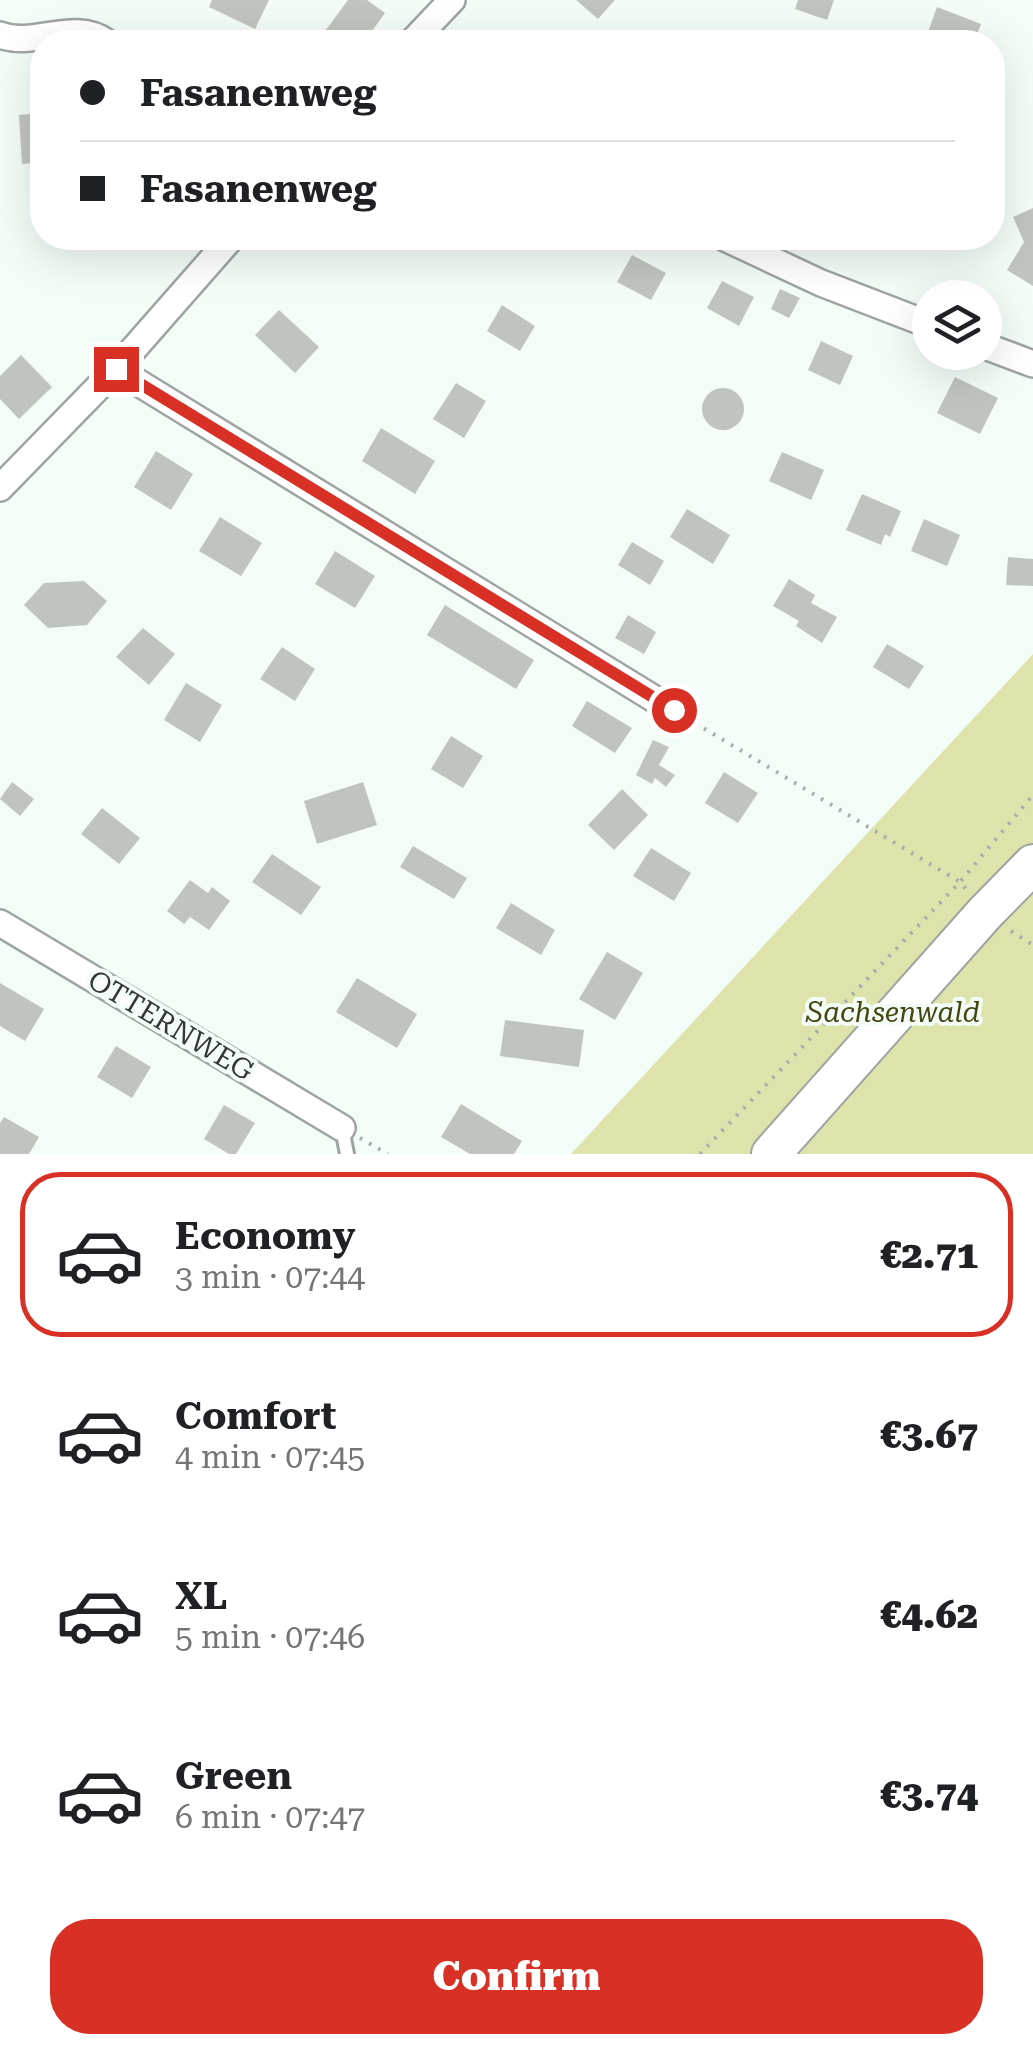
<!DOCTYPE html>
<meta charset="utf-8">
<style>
:root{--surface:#fff;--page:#f6f6f6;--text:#202124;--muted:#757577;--line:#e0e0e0;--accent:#d93025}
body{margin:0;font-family:"Roboto Serif",serif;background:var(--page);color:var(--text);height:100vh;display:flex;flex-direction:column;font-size:38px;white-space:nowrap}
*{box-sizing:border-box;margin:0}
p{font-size:32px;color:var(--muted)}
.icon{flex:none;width:55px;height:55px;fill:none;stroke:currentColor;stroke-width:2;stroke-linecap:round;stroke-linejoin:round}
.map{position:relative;height:1154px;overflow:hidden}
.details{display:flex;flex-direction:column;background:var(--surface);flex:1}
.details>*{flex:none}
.hud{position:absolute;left:30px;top:30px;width:975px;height:220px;border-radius:40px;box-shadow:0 10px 40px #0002;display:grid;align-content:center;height:220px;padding:0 50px;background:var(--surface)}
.tools{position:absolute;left:912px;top:280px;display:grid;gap:20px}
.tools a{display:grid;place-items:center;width:90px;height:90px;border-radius:50%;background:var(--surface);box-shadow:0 10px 40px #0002;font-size:50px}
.end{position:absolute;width:45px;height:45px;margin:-22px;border:12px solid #d93025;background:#fff;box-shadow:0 0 0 5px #fff}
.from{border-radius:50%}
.hud b{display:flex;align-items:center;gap:35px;height:95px;font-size:38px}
.hud b+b{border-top:2px solid var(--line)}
.hud i{width:25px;height:25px;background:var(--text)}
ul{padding:18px 0 0;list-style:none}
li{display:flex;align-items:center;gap:30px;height:165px;margin:0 20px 15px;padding:0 30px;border:5px solid transparent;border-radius:40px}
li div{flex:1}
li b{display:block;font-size:38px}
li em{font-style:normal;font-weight:800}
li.selected{border-color:var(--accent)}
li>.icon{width:90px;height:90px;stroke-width:1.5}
.button{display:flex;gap:20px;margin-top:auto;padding:20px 50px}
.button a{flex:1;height:115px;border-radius:40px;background:var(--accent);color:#fff;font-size:40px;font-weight:800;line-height:115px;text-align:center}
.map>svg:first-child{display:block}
.green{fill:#dde3aa}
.building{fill:#c0c4be}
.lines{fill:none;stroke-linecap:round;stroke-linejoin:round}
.service-casing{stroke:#9ea5a1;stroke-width:18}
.minor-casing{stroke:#9ea5a1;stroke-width:30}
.secondary-casing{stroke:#9ea5a1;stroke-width:42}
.path{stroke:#a6aca9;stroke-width:4;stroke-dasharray:2.5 8;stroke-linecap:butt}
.service{stroke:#fff;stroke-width:12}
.minor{stroke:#fff;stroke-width:25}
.secondary{stroke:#fff;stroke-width:38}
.route{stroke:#d93025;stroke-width:12}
.labels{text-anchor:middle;stroke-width:8;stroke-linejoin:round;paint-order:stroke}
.park-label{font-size:28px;font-style:italic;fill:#444710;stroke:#f4fcf8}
.street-label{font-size:28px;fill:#343736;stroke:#f4fcf8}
</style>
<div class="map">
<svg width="1033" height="1154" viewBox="0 0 1033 1154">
<rect width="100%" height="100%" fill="#f4fcf8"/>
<path class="green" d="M 1033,654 L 1033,1154 L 571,1154 Z"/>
<path class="building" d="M 212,0 L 269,0 L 255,29 L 209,7 Z
M 348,0 L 367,0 L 385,13 L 364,42 L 317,42 Z
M 576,0 L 615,0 L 598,19 Z
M 798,0 L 834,0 L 827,20 L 795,9 Z
M 937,7 L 981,24 L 974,42 L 947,42 L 927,35 Z
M 42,113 L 42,162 L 22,164 L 19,115 Z
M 1033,208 L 1033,286 L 1007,270 L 1024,242 L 1013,217 Z
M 632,255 L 666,273 L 651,300 L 617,282 Z
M 722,281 L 754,297 L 739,326 L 707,308 Z
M 780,289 L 800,298 L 789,318 L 771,309 Z
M 502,305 L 535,326 L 520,351 L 487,331 Z
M 279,310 L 319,347 L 295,373 L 255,335 Z
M 821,341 L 853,356 L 840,385 L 808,370 Z
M 21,355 L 52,387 L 19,419 L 0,399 L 0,376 Z
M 955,377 L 998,398 L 980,434 L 937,413 Z
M 456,383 L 486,401 L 464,438 L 433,419 Z
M702 409a21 21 0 1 1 42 0a21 21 0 1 1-42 0Z
M 381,428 L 435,461 L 415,494 L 362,461 Z
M 156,451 L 193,474 L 171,510 L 134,487 Z
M 782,452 L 824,470 L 811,500 L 769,481 Z
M 862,494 L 901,511 L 890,537 L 885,534 L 881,545 L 846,530 Z
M 687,509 L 730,535 L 713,564 L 670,537 Z
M 220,517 L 262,543 L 241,576 L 199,551 Z
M 924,519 L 960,535 L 947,566 L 911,551 Z
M 632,542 L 664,561 L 650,585 L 618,565 Z
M 335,551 L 375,576 L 355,608 L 315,584 Z
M 1008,557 L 1033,559 L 1033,586 L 1006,585 Z
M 789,579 L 815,595 L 811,603 L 837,617 L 822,643 L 796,626 L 799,621 L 773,606 Z
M 84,581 L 107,601 L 87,625 L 48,628 L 24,605 L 44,583 Z
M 445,605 L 534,660 L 516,689 L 427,635 Z
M 628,615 L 656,632 L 644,654 L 615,638 Z
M 143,628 L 175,654 L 149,685 L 116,657 Z
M 887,644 L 924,666 L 909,689 L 873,667 Z
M 282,647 L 315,669 L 295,701 L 260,679 Z
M 186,683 L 222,705 L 200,742 L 164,720 Z
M 587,701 L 632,728 L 615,753 L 572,726 Z
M 451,736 L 483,756 L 463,788 L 431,769 Z
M 653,740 L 669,747 L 659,765 L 675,775 L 666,787 L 655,778 L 652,784 L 636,775 Z
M 724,772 L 758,793 L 738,823 L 705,803 Z
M 12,782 L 34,799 L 20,816 L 0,799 Z
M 363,782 L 377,825 L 317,844 L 304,801 Z
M 622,789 L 648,815 L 614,850 L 588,825 Z
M 102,808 L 140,838 L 119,864 L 81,834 Z
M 413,846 L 467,878 L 454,899 L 400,867 Z
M 651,848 L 691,873 L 674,901 L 633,876 Z
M 272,854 L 321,887 L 301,915 L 252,882 Z
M 190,880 L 208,893 L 212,887 L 230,901 L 209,930 L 190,917 L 184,924 L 167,911 Z
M 511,903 L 555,930 L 541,955 L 496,928 Z
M 607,952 L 643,973 L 615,1020 L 579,999 Z
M 357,978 L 417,1014 L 397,1048 L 336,1012 Z
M 0,983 L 44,1009 L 25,1041 L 0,1026 Z
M 505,1020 L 584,1030 L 579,1067 L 500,1056 Z
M 116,1046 L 151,1067 L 132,1098 L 97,1077 Z
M 461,1104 L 522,1141 L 514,1154 L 470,1154 L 441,1137 Z
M 224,1105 L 255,1123 L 236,1154 L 229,1154 L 204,1139 Z
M 4,1117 L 39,1137 L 29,1154 L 0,1154 L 0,1123 Z"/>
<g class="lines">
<g class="service-casing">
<path id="service" d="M 342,1128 L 347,1154"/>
</g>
<g class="minor-casing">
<path id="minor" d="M 0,35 C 34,48 74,19 106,42
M 412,42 L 452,0
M 725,238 L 821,283 L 930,325
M 985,346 L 1033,364
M 116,369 L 674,711
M 0,488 L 116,369 L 231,238
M 0,923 L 342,1128"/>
</g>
<g class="secondary-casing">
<path id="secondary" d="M 771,1154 L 985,913 L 1033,864"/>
</g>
<path class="path" d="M 695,723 L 960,882 L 968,891
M 1011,931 L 1033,945
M 360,1138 L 388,1154
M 700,1154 L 960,882 L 1033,795"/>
<use href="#service" class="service"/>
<use href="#minor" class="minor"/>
<use href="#secondary" class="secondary"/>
</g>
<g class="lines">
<path class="route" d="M 116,369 L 674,710"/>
</g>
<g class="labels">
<g class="park-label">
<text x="893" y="1022">Sachsenwald</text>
</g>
<g class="street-label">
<text transform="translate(171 1025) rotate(31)" y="10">OTTERNWEG</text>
</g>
</g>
</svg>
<div class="tools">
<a><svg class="icon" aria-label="layers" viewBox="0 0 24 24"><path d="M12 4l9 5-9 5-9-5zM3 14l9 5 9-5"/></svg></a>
</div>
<i class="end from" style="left:674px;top:710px"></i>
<i class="end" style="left:116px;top:369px"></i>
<div class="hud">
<b><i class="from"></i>Fasanenweg</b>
<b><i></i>Fasanenweg</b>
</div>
</div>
<section class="details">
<ul>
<li class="selected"><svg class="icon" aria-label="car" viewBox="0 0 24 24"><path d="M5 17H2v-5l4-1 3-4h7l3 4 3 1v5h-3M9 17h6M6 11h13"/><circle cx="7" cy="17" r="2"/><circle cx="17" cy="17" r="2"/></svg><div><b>Economy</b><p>3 min · 07:44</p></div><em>€2.71</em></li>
<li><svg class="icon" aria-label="car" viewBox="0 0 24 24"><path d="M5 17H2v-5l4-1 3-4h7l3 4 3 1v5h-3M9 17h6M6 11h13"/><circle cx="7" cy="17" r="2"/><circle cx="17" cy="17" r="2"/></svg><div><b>Comfort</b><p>4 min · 07:45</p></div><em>€3.67</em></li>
<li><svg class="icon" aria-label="car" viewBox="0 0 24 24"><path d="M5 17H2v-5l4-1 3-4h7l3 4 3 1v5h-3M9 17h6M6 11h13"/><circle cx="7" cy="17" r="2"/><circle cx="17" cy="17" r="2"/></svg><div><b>XL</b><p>5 min · 07:46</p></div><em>€4.62</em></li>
<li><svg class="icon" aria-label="car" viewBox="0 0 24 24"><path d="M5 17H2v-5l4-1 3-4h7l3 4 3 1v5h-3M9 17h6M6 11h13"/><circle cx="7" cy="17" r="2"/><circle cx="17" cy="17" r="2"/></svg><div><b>Green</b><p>6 min · 07:47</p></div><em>€3.74</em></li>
</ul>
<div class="button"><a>Confirm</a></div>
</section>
